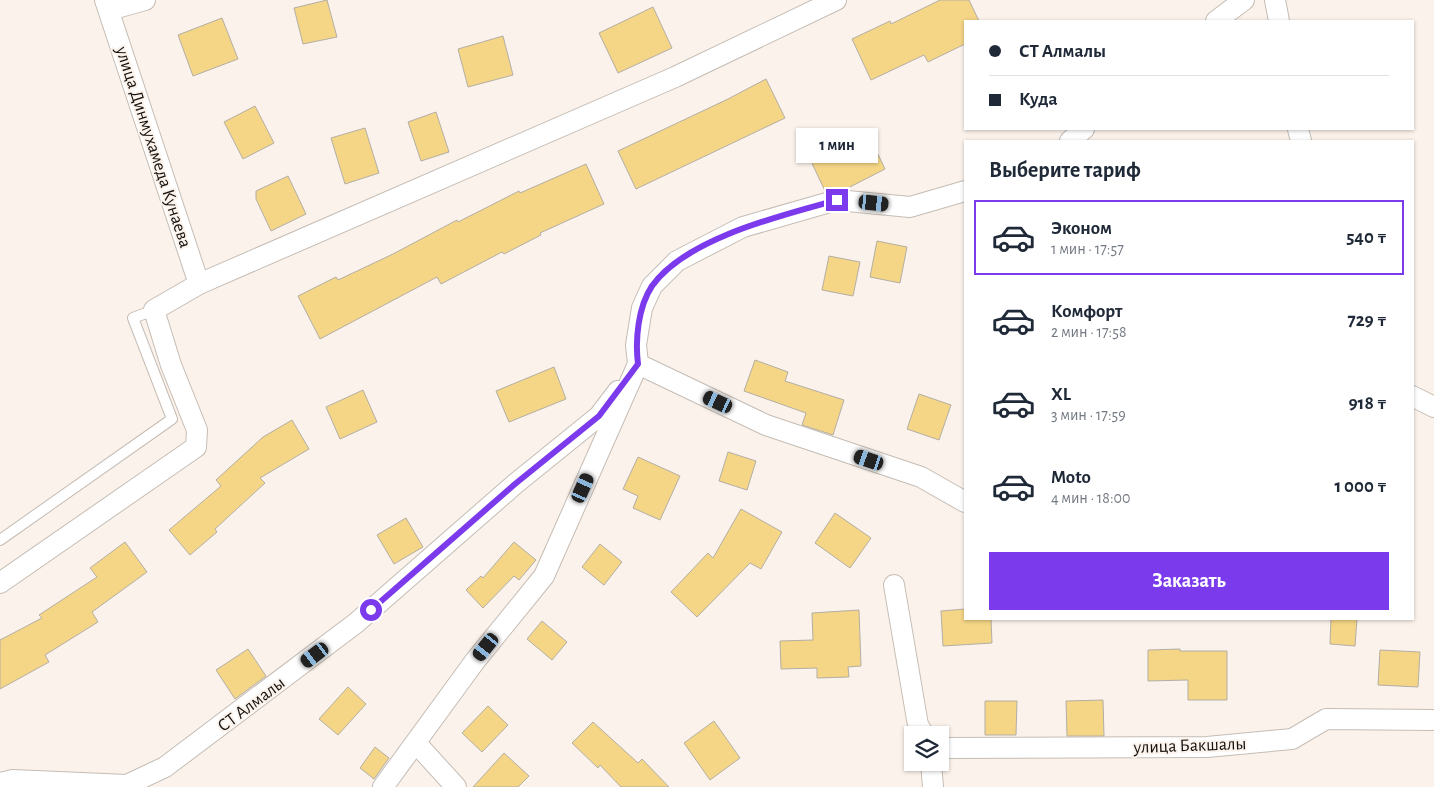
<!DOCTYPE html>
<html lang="ru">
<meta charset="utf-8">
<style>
:root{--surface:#fff;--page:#f2f2f3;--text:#1f2937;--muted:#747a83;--line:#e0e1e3;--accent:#7c3aed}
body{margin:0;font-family:"Alegreya Sans",sans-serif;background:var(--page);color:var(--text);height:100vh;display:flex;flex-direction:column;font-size:19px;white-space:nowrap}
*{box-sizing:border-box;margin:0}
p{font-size:16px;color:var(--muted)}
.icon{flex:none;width:28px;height:28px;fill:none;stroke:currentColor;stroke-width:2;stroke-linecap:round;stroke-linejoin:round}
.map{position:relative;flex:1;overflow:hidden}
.drawer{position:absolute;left:964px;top:140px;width:450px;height:480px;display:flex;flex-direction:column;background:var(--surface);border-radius:0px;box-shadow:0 1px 4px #0004}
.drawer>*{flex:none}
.hud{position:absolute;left:964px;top:20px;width:450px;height:110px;border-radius:0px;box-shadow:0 1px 4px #0004;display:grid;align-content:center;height:110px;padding:0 25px;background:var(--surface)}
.controls{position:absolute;left:904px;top:726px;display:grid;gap:10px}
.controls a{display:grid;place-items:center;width:45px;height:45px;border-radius:0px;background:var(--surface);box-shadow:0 1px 4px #0004;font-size:25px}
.end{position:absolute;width:22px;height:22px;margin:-11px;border:6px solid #7c3aed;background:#fff;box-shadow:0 0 0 2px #fff}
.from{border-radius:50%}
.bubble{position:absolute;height:35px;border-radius:0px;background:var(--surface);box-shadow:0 1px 4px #0004;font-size:16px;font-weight:700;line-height:35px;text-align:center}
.car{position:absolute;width:15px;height:30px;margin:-15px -8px;border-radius:6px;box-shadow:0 0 4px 1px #0007;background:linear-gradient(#222 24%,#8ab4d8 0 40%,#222 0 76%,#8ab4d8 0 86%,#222 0)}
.hud b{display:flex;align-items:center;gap:18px;height:48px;font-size:19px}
.hud b+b{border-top:1px solid var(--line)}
.hud i{width:12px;height:12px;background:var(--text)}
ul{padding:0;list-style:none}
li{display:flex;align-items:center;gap:15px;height:75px;margin:0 10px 8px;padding:0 15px;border:2px solid transparent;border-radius:0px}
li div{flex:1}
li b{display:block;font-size:19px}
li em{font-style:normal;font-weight:700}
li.on{border-color:var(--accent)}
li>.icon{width:45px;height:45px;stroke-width:1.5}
h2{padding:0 25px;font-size:22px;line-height:60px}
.action{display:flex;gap:10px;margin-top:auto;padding:10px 25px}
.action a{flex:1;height:58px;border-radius:0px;background:var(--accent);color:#fff;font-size:20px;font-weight:700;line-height:58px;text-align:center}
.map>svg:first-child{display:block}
.building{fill:#f5d586;stroke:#b3afa5}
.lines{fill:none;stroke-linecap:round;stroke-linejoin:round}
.lane-casing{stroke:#c5bdb5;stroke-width:12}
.street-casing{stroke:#c5bdb5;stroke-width:22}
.lane{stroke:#fff;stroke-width:10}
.street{stroke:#fff;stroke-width:20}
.route{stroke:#7c3aed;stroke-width:6}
.labels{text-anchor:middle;stroke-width:4;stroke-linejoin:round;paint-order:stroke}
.street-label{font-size:18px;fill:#13100e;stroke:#fbf2eb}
</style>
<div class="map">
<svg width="1434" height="787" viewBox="0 0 1434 787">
<rect width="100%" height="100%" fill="#fbf2eb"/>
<path class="building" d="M 327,0 L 337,37 L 303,44 L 294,8 Z
M 940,0 L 969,0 L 979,21 L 965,21 L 965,44 L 928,62 L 924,55 L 871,80 L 852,39 L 890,21 L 891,24 Z
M 653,7 L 672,48 L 618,73 L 599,33 Z
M 222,18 L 238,59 L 193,76 L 178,35 Z
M 503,36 L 513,75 L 468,87 L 458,49 Z
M 766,79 L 785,118 L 636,189 L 618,151 L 728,99 Z
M 255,106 L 274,143 L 243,159 L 224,122 Z
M 436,112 L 449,152 L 421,161 L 408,122 Z
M 365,128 L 379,173 L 345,184 L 331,138 Z
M 866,129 L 885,169 L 846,189 L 825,191 L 809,157 Z
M 586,164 L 604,204 L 540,233 L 541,235 L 504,254 L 502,252 L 441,284 L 437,277 L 320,339 L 298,296 L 336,277 L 338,280 L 393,254 L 457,220 L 458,222 L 519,191 L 520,193 Z
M 288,176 L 306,214 L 271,231 L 256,199 L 256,191 Z
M 877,241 L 907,247 L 900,283 L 870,277 Z
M 829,256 L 860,262 L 853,296 L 822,290 Z
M 755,360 L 788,372 L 785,381 L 844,400 L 833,435 L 802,425 L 806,413 L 744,391 Z
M 554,367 L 566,399 L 509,422 L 496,391 Z
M 363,390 L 377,422 L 340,439 L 326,407 Z
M 919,394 L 951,405 L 939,440 L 907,429 Z
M 292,420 L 309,449 L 260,478 L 265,483 L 215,529 L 217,532 L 190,555 L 169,530 L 221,486 L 216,480 L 263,437 Z
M 728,452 L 756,461 L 747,490 L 719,481 Z
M 638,457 L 680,476 L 660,520 L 633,508 L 638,496 L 623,489 Z
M 741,509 L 782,532 L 761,569 L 750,563 L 697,617 L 671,592 L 708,553 L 713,558 Z
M 835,513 L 871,538 L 850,568 L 815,543 Z
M 406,518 L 423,547 L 394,564 L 377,535 Z
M 125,542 L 147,572 L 92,612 L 98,622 L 45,655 L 49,662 L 0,689 L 0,640 L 42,618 L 39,615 L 97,577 L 90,568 Z
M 514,542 L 536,560 L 519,580 L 514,576 L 483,608 L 466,590 L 481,576 L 483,578 Z
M 600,544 L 622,562 L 604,585 L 582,567 Z
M 965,609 L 965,619 L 991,619 L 992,643 L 943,646 L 941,611 Z
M 859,610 L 861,666 L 848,667 L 849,677 L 817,678 L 817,668 L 781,669 L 780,641 L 813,640 L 812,613 Z
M 1331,619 L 1357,619 L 1355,646 L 1330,644 Z
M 542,621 L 567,642 L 552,660 L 527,639 Z
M 248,649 L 266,676 L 235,699 L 216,670 Z
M 1180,649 L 1180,651 L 1227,651 L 1227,700 L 1188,700 L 1188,680 L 1148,681 L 1148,650 Z
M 1380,650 L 1420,652 L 1418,687 L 1378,685 Z
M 348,687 L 366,704 L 338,735 L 319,719 Z
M 1103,700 L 1104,736 L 1067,736 L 1066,701 Z
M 985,701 L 1017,701 L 1016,735 L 985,735 Z
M 488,706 L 508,725 L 482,752 L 462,733 Z
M 714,721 L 740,758 L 710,780 L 684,743 Z
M 593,722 L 638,763 L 642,759 L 669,787 L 621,787 L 600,765 L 598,768 L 572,743 Z
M 375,747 L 389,758 L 374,779 L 360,768 Z
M 504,753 L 529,776 L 518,787 L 473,787 Z"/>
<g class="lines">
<g class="lane-casing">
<path id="lane" d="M 0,540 L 172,419 L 133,318 L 154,310"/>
</g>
<g class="street-casing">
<path id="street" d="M 105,0 L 199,284
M 1275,0 L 1279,21
M 109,10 L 145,0
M 1216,21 L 1244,0
M 1298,129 L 1301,141
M 1070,141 L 1084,129
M 638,364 L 766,425 L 921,477 L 965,502
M 1412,396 L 1434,407
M 0,583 L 196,447 L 197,430 L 171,365 L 154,310 L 199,284 L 675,77 L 836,0
M 894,585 L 918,725 L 924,735
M 416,743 L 456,787
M 940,748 L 1207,747 L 1292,739 L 1326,719 L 1434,720
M 931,762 L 933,787
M 0,783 L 13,780 L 127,785 L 165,767 L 356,623 L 515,484 L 599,416 L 618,391
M 383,787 L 475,661 L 544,576 L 638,364 L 636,345 L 642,308 L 652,286 L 677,261 L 743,227 L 837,200 L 910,207 L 965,191"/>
</g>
<use href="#lane" class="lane"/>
<use href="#street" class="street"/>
</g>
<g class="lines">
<path class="route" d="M 371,610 L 515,484 L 599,416 L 638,364 C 635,340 638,307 652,286 C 686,238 783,215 837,200"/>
</g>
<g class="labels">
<g class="street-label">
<text transform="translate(154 147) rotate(72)" y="6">улица Динмухамеда Кунаева</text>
<text transform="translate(251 704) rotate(-37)" y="6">СТ Алмалы</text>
<text transform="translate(1190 745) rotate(-2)" y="6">улица Бакшалы</text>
</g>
</g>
</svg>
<div class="controls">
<a><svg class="icon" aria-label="layers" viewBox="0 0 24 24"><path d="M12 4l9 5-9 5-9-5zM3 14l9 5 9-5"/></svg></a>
</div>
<i class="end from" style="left:371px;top:610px"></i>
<i class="end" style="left:837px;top:200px"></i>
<div class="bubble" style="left:796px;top:128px;width:82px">1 мин</div>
<i class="car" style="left:874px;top:203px;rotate:96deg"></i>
<i class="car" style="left:718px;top:402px;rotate:295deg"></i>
<i class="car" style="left:869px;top:460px;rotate:289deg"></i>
<i class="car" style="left:583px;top:488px;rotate:24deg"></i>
<i class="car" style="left:486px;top:647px;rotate:219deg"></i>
<i class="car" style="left:315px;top:655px;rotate:233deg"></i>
<div class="hud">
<b><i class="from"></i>СТ Алмалы</b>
<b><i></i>Куда</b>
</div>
<section class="drawer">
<h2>Выберите тариф</h2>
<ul>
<li class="on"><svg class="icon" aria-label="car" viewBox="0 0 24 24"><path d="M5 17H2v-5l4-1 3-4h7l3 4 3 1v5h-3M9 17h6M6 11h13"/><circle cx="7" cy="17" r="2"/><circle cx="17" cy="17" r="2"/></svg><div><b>Эконом</b><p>1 мин · 17:57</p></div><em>540 ₸</em></li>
<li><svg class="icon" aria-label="car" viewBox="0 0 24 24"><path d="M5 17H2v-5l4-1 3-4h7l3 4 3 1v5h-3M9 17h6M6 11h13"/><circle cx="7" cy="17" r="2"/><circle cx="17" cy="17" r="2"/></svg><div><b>Комфорт</b><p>2 мин · 17:58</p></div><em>729 ₸</em></li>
<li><svg class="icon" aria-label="car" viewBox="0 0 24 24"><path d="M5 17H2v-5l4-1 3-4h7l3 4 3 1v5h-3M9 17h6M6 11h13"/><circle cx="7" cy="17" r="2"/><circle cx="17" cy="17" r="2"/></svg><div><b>XL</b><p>3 мин · 17:59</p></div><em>918 ₸</em></li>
<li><svg class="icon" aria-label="car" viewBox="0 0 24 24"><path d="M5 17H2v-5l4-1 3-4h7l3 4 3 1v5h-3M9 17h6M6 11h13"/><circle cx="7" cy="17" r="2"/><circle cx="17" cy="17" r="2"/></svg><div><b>Moto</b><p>4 мин · 18:00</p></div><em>1 000 ₸</em></li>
</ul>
<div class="action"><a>Заказать</a></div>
</section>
</div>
